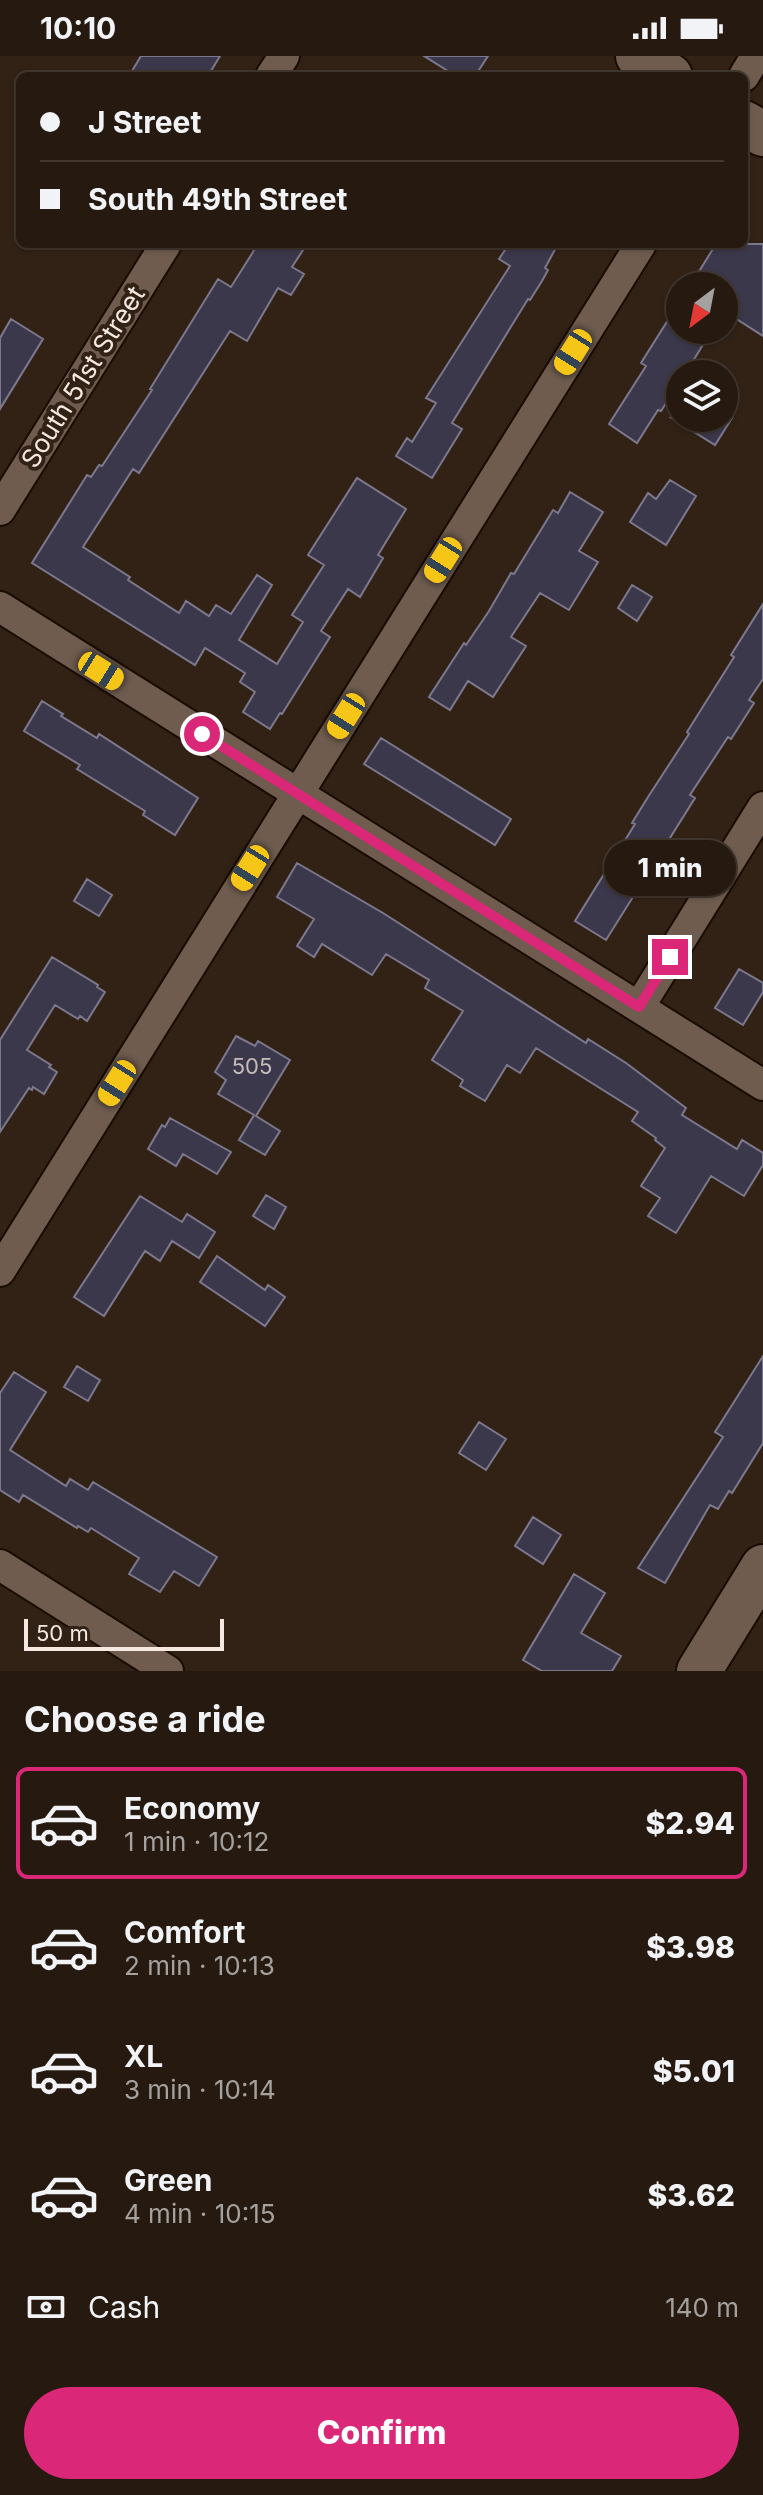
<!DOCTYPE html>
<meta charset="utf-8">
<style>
:root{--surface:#261a10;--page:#32271e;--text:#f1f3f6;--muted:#a4a19f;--line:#423830;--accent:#db2777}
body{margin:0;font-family:Inter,sans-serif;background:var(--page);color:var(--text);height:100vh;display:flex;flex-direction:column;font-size:30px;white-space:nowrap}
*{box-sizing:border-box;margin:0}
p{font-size:26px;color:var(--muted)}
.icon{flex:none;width:44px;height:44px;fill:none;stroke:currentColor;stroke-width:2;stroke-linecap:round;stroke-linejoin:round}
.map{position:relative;height:1615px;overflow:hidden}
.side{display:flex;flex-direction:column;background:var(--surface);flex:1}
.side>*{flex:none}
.guide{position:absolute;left:16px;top:16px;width:732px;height:176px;border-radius:12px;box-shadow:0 2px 6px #0004,0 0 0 2px var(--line);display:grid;align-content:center;height:176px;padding:0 24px;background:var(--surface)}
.needle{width:52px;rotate:212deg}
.controls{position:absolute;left:666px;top:216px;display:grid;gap:16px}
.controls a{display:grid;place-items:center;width:72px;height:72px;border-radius:50%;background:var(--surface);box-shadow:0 2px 6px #0004,0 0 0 2px var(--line);font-size:40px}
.scale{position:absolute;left:24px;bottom:20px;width:200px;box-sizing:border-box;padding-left:8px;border:4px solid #f4e8e1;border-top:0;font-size:22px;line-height:28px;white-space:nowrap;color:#f4e8e1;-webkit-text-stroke:6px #322216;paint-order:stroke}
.end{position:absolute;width:36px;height:36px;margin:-18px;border:10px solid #db2777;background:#fff;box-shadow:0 0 0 4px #fff}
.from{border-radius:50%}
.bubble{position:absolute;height:56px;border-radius:28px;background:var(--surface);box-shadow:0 2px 6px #0004,0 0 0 2px var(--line);font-size:26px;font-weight:800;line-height:56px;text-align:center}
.car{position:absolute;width:24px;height:48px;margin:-24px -12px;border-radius:10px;box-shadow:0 0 6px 2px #0007;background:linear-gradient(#f5c518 24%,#345 0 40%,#f5c518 0 76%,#345 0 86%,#f5c518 0)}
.guide b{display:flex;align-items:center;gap:28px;height:76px;font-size:30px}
.guide b+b{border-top:2px solid var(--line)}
.guide i{width:20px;height:20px;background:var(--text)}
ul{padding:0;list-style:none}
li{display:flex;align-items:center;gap:24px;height:112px;margin:0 16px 12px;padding:0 8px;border:4px solid transparent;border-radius:12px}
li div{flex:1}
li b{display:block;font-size:30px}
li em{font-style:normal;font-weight:800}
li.current{border-color:var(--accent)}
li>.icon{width:72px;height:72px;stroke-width:1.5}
h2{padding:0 24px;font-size:36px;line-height:96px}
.pay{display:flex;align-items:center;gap:20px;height:88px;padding:0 24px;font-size:30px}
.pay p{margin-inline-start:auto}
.button{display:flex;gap:16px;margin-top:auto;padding:16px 24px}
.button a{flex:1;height:92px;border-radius:48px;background:var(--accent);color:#fff;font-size:32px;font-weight:800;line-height:92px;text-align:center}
.status{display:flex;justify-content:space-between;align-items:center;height:56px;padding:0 40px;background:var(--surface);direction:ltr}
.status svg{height:22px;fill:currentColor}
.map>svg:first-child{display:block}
.building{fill:#3c384b;stroke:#7c788d;stroke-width:2}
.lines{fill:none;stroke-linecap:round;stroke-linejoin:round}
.street-casing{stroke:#190b02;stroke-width:34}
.secondary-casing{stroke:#190b02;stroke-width:48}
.street{stroke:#6f5c4f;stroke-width:30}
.secondary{stroke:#6f5c4f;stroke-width:44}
.route{stroke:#db2777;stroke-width:10}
.labels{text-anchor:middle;stroke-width:8;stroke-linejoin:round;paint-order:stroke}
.number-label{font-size:22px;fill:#c6bcbc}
.street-label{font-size:26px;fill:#f4e8e1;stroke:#322216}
</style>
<div class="status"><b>10:10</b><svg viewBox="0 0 49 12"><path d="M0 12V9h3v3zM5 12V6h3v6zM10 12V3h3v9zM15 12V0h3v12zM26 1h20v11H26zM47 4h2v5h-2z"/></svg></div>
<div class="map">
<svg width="763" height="1615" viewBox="0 0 763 1615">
<rect width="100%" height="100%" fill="#322216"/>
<path class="building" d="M 141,0 L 220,0 L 208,20 L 129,20 Z
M 424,0 L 488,0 L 475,20 L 456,20 Z
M 258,188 L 307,188 L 292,211 L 304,218 L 291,239 L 278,232 L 247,285 L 230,275 L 139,417 L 133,413 L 83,491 L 130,521 L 128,524 L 179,557 L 186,545 L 209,560 L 216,549 L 231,558 L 257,519 L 272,529 L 239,584 L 277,608 L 303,566 L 292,559 L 324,509 L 308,499 L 357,422 L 406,453 L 378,499 L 383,502 L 360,541 L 348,533 L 321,575 L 330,581 L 282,658 L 280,657 L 270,673 L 243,656 L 255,636 L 240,626 L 245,617 L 205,592 L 195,609 L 32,507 L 87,419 L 91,421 L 99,409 L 102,410 L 152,334 L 150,333 L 218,223 L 231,231 Z
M 509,188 L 558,188 L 545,212 L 548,214 L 542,225 L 530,244 L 528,243 L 452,367 L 462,373 L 432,422 L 396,400 L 407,382 L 412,386 L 436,347 L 426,342 L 510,210 L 499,203 Z
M 716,188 L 763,188 L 763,280 L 724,255 L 724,230 L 690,230 Z
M 680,245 L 680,274 L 712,274 L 685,318 L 680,318 L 680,325 L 661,355 L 658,354 L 637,387 L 609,368 L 646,310 L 641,307 Z
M 11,263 L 43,283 L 0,353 L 0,282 Z
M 672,362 L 732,362 L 715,389 Z
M 670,424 L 696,440 L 666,489 L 630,466 L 648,437 L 656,443 Z
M 570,436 L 603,456 L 579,495 L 598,506 L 569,554 L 540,537 L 511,581 L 526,590 L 493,641 L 468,625 L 450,654 L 429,641 L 464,587 L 466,589 L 489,555 L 511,517 L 514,518 L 553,454 L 558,457 Z
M 632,529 L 652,541 L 637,565 L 618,552 Z
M 763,548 L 763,623 L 749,644 L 754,647 L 731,683 L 728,681 L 690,739 L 695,742 L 606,884 L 575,865 L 635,768 L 632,767 L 648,741 L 689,678 L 687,676 L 734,601 L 731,599 Z
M 42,645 L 63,658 L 61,660 L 97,682 L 99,678 L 198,742 L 175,779 L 143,759 L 145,755 L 77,713 L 80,709 L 24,675 Z
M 381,682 L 511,763 L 495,789 L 364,708 Z
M 297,807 L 383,857 L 586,987 L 588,983 L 626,1007 L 686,1052 L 682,1059 L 737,1093 L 742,1084 L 763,1097 L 763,1109 L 744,1140 L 711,1120 L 676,1177 L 648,1160 L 660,1142 L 641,1130 L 665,1092 L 655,1084 L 656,1082 L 632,1065 L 638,1056 L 536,992 L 520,1017 L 507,1009 L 485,1045 L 460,1030 L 463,1024 L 432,1004 L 463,955 L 425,932 L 429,924 L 386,898 L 372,919 L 322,888 L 314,901 L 297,890 L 314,863 L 277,841 Z
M 87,823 L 112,839 L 99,860 L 74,845 Z
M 52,901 L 98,929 L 97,931 L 105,936 L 87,965 L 80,960 L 78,963 L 55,949 L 27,994 L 51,1009 L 49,1011 L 57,1016 L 44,1038 L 33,1031 L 32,1034 L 29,1032 L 0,1076 L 0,984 Z
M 739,913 L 763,927 L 763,936 L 743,969 L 715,952 Z
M 236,980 L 255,990 L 258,985 L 290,1004 L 256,1060 L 280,1075 L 265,1099 L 239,1084 L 254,1059 L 218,1038 L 226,1024 L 215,1016 Z
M 170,1062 L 231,1096 L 217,1118 L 183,1098 L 176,1110 L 148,1093 L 162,1069 L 165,1071 Z
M 266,1139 L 286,1151 L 274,1173 L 253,1160 Z
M 140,1140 L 182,1166 L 187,1158 L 215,1176 L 199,1202 L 172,1185 L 160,1205 L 145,1195 L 104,1260 L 74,1241 Z
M 217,1200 L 265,1234 L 268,1229 L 285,1241 L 265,1270 L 200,1226 Z
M 763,1300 L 763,1387 L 732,1437 L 729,1435 L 718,1453 L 710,1449 L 665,1527 L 638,1512 L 723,1381 L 715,1376 Z
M 77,1310 L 100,1324 L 88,1345 L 64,1331 Z
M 14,1316 L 46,1336 L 10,1394 L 66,1430 L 70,1423 L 88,1434 L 93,1426 L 217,1501 L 199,1530 L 174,1515 L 160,1536 L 129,1518 L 139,1502 L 91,1472 L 88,1476 L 78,1470 L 77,1472 L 23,1439 L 19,1446 L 0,1434 L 0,1337 Z
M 479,1366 L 506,1383 L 486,1414 L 459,1397 Z
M 533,1461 L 561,1479 L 543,1508 L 515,1490 Z
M 574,1518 L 605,1537 L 581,1577 L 621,1600 L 612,1615 L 542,1615 L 523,1604 Z"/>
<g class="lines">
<g class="street-casing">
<path id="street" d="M 271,20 L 284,0
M 744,20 L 756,0
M 0,454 L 166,188
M 0,551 L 763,1029
M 639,951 L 763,751
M 0,1215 L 641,188
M 0,1509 L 168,1615"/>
</g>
<g class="secondary-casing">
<path id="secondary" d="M 638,0 L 670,20
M 744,67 L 763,78
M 699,1615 L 763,1511"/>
</g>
<use href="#street" class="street"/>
<use href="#secondary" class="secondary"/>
</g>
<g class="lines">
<path class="route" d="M 202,678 L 639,951 L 670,901"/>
</g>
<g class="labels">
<g class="number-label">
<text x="252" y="1018">505</text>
</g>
<g class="street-label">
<text transform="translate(83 321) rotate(-58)" y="9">South 51st Street</text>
</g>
</g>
</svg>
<div class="controls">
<a><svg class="needle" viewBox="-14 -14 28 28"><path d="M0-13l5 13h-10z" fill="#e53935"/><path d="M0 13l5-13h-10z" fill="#a4a19f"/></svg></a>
<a><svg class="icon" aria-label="layers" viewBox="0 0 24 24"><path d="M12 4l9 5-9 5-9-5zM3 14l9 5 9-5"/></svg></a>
</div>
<div class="scale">50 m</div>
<i class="end from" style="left:202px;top:678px"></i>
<i class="end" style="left:670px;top:901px"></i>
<div class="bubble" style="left:604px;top:784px;width:132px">1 min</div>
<i class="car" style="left:573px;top:296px;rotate:212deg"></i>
<i class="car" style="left:443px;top:504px;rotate:212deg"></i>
<i class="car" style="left:101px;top:615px;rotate:122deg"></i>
<i class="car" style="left:346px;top:660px;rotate:212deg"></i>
<i class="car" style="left:250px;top:812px;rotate:212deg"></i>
<i class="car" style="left:117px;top:1027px;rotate:212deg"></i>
<div class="guide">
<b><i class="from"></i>J Street</b>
<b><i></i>South 49th Street</b>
</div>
</div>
<section class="side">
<h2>Choose a ride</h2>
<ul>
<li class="current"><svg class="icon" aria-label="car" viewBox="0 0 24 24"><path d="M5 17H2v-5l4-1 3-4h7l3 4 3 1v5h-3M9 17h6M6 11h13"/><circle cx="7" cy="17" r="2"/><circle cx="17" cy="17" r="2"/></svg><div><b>Economy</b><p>1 min · 10:12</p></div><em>$2.94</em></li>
<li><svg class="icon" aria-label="car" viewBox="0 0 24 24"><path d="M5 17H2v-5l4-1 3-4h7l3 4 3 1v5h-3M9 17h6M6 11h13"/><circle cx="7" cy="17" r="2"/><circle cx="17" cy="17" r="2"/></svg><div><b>Comfort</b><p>2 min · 10:13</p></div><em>$3.98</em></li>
<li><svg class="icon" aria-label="car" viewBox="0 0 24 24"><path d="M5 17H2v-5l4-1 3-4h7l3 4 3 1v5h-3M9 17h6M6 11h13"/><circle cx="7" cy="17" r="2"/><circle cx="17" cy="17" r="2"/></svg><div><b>XL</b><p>3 min · 10:14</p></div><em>$5.01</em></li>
<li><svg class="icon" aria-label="car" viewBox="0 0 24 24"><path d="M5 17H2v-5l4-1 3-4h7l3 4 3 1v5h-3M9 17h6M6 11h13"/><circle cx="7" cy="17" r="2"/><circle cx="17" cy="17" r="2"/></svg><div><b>Green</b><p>4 min · 10:15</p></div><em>$3.62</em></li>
</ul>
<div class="pay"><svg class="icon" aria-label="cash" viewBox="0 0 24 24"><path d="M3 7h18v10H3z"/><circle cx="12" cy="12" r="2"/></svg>Cash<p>140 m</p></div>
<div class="button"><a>Confirm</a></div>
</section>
